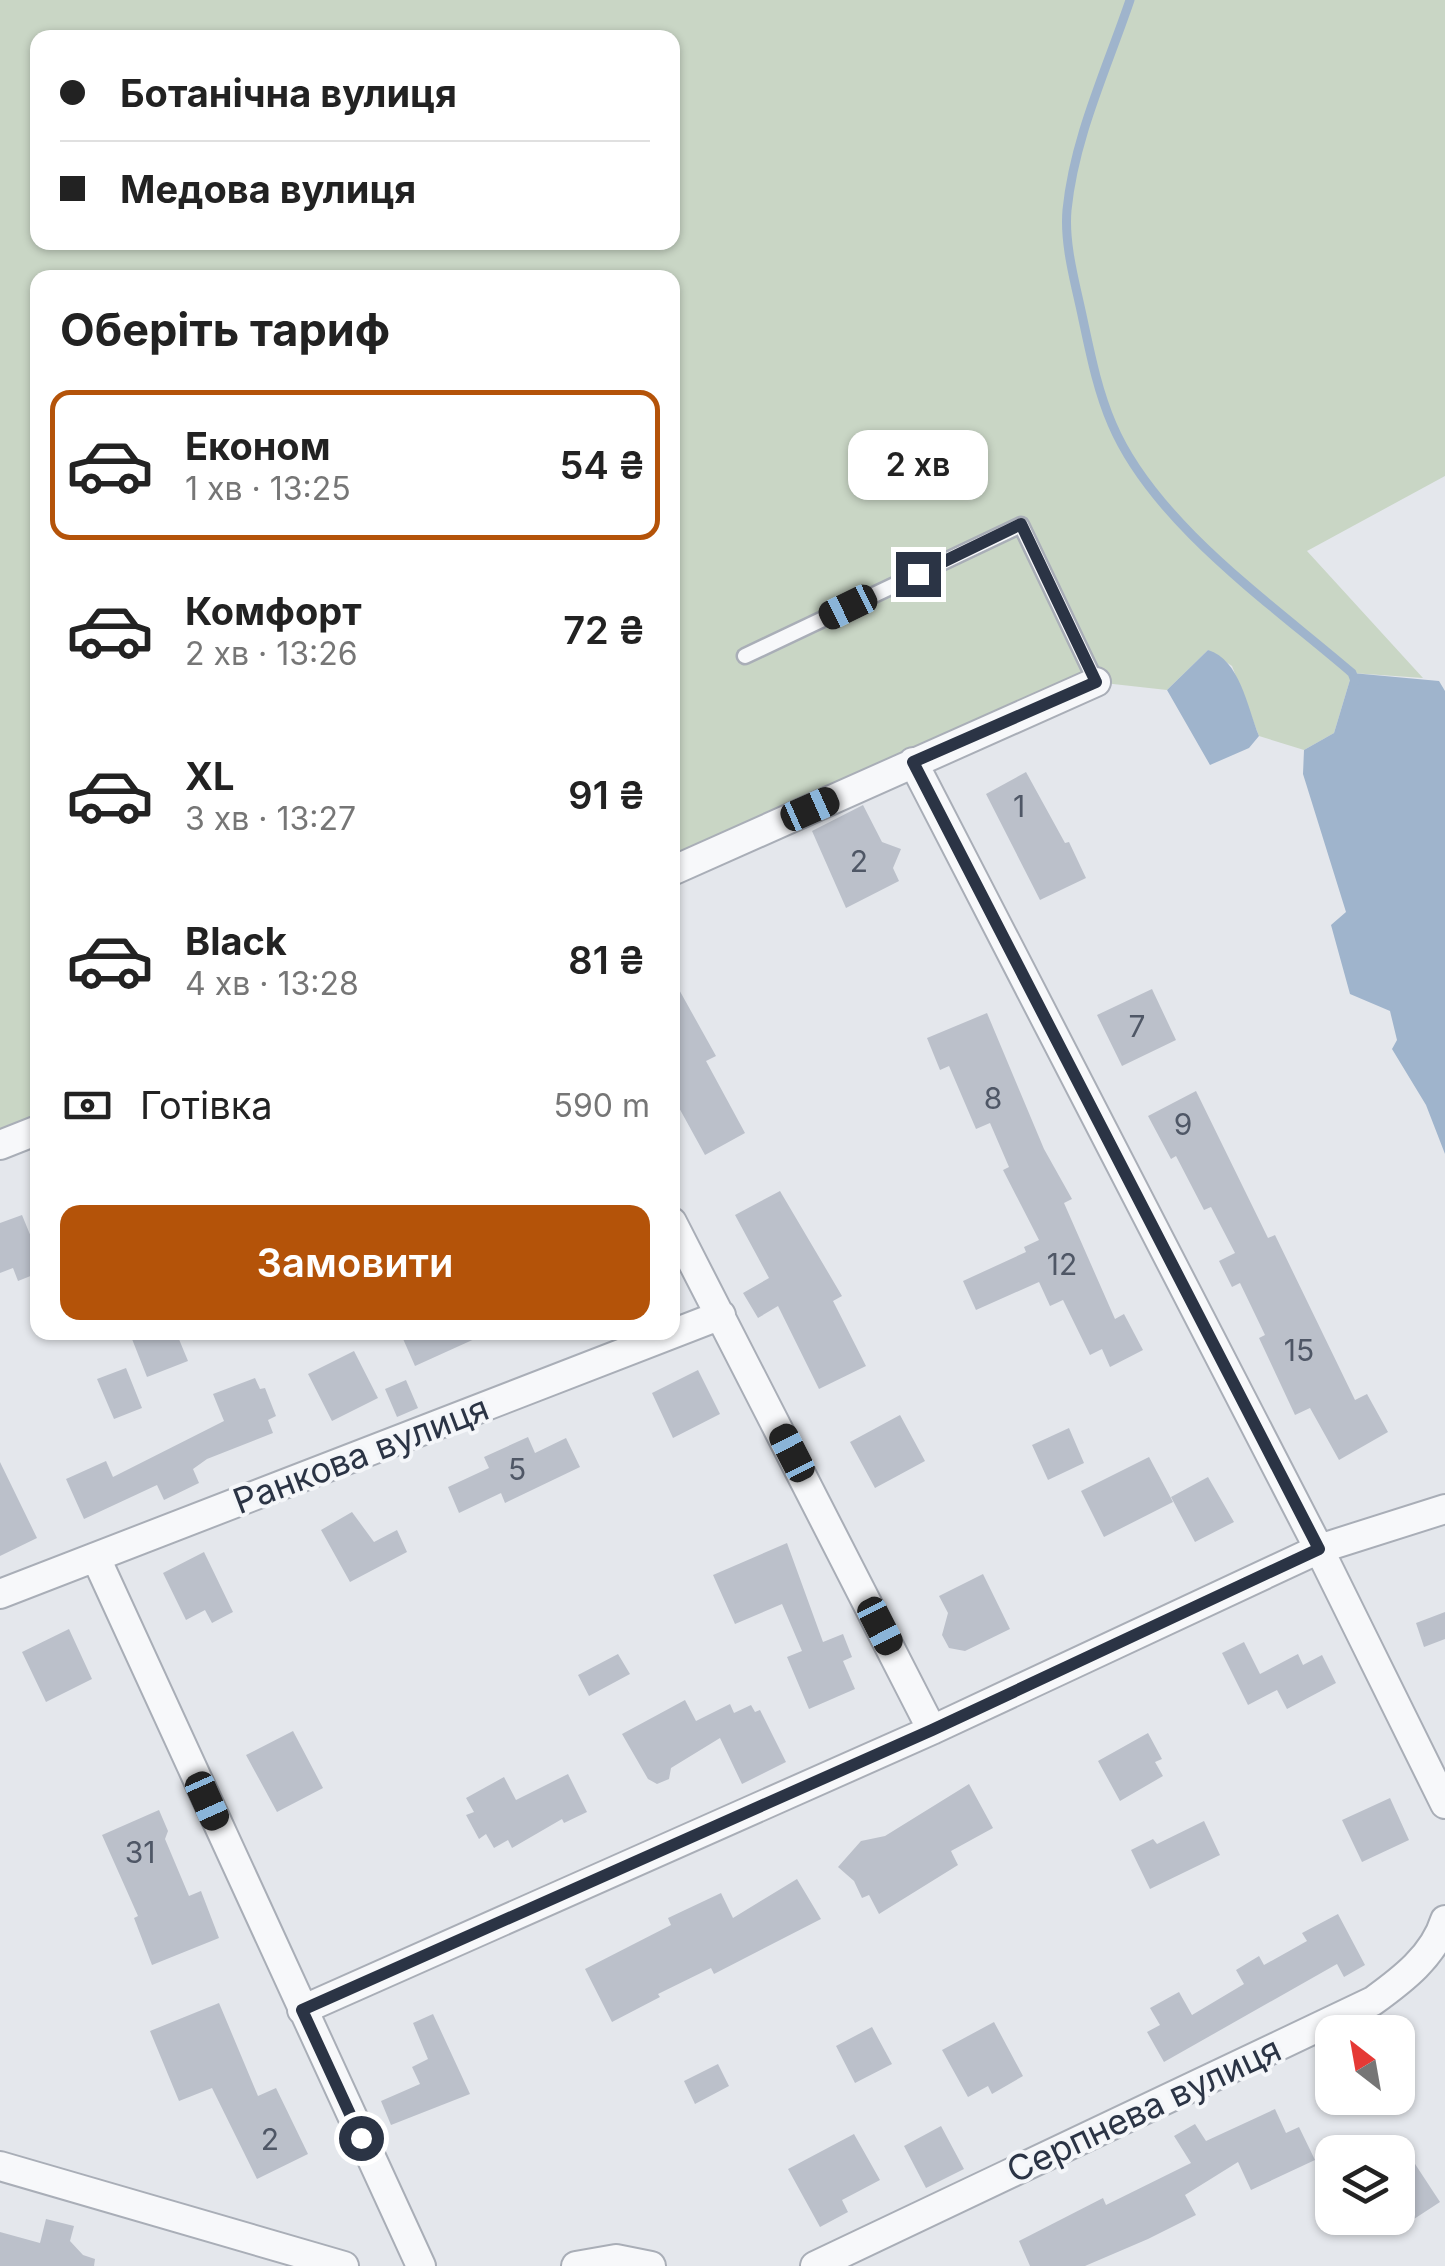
<!DOCTYPE html>
<html lang="uk">
<meta charset="utf-8">
<style>
:root{--surface:#fff;--page:#f2f2f2;--text:#222;--muted:#767676;--line:#e0e0e0;--accent:#b45309}
body{margin:0;font-family:Inter,sans-serif;background:var(--page);color:var(--text);height:100vh;display:flex;flex-direction:column;font-size:38px;white-space:nowrap}
*{box-sizing:border-box;margin:0}
p{font-size:32px;color:var(--muted)}
.icon{flex:none;width:55px;height:55px;fill:none;stroke:currentColor;stroke-width:2;stroke-linecap:round;stroke-linejoin:round}
.map{position:relative;flex:1;overflow:hidden}
.side{position:absolute;left:30px;top:270px;width:650px;height:1070px;display:flex;flex-direction:column;background:var(--surface);border-radius:20px;box-shadow:0 2px 8px #0004}
.side>*{flex:none}
.guide{position:absolute;left:30px;top:30px;width:650px;height:220px;border-radius:20px;box-shadow:0 2px 8px #0004;display:grid;align-content:center;height:220px;padding:0 30px;background:var(--surface)}
.needle{width:65px;rotate:329deg}
.buttons{position:absolute;left:1315px;top:2015px;display:grid;gap:20px}
.buttons a{display:grid;place-items:center;width:100px;height:100px;border-radius:20px;background:var(--surface);box-shadow:0 2px 8px #0004;font-size:50px}
.end{position:absolute;width:45px;height:45px;margin:-22px;border:12px solid #2b3445;background:#fff;box-shadow:0 0 0 5px #fff}
.from{border-radius:50%}
.bubble{position:absolute;height:70px;border-radius:20px;background:var(--surface);box-shadow:0 2px 8px #0004;font-size:32px;font-weight:600;line-height:70px;text-align:center}
.car{position:absolute;width:30px;height:60px;margin:-30px -15px;border-radius:12px;box-shadow:0 0 8px 2px #0007;background:linear-gradient(#222 24%,#8ab4d8 0 40%,#222 0 76%,#8ab4d8 0 86%,#222 0)}
.guide b{display:flex;align-items:center;gap:35px;height:95px;font-size:38px}
.guide b+b{border-top:2px solid var(--line)}
.guide i{width:25px;height:25px;background:var(--text)}
ul{padding:0;list-style:none}
li{display:flex;align-items:center;gap:30px;height:150px;margin:0 20px 15px;padding:0 10px;border:5px solid transparent;border-radius:20px}
li div{flex:1}
li b{display:block;font-size:38px}
li em{font-style:normal;font-weight:600}
li.active{border-color:var(--accent)}
li>.icon{width:90px;height:90px;stroke-width:1.5}
h2{padding:0 30px;font-size:45px;line-height:120px}
.pay{display:flex;align-items:center;gap:25px;height:110px;padding:0 30px;font-size:38px}
.pay p{margin-inline-start:auto}
.action{display:flex;gap:20px;margin-top:auto;padding:20px 30px}
.action a{flex:1;height:115px;border-radius:20px;background:var(--accent);color:#fff;font-size:40px;font-weight:600;line-height:115px;text-align:center}
.map>svg:first-child{display:block}
.green{fill:#c9d6c5;fill-rule:evenodd}
.water{fill:#9fb4cc}
.lines{fill:none;stroke-linecap:round;stroke-linejoin:round}
.stream{stroke:#9fb4cc;stroke-width:9}
.building{fill:#bbc0ca}
.lane-casing{stroke:#a9aeb7;stroke-width:19}
.street-casing{stroke:#a9aeb7;stroke-width:32}
.lane{stroke:#f7f8fa;stroke-width:14}
.street{stroke:#f7f8fa;stroke-width:28}
.route{stroke:#2b3445;stroke-width:12}
.labels{text-anchor:middle;stroke-width:8;stroke-linejoin:round;paint-order:stroke}
.number-label{font-size:30px;fill:#4f5766}
.street-label{font-size:35px;fill:#2b3445;stroke:#f4f6f9}
</style>
<div class="map">
<svg width="1445" height="2266" viewBox="0 0 1445 2266">
<rect width="100%" height="100%" fill="#e4e7ec"/>
<path class="green" d="M 0,0 L 1445,0 L 1445,476 L 1307,551 L 1423,678 L 1352,673 L 1334,733 L 1304,750 L 1259,736 L 1232,666 L 1208,650 L 1167,690 L 1095,682 L 673,871 L 672,278 L 38,278 L 38,1130 L 0,1145 ZM 38,38 L 672,38 L 672,242 L 38,242 Z"/>
<path class="water" d="M 1208,650 C 1240,660 1247,706 1259,736 L 1249,748 L 1210,765 L 1167,690 Z
M 1352,673 L 1439,681 L 1445,691 L 1445,1154 L 1426,1105 L 1392,1049 L 1397,1040 L 1390,1011 L 1350,994 L 1331,925 L 1346,912 L 1303,774 L 1304,750 L 1334,733 Z"/>
<g class="lines">
<path class="stream" d="M 1130,0 C 1107,68 1074,138 1067,210 C 1064,244 1075,282 1082,315 C 1090,352 1097,389 1112,424 C 1154,523 1272,604 1352,673 L 1355,681"/>
</g>
<path class="building" d="M 1026,772 L 1065,843 L 1069,842 L 1086,878 L 1040,900 L 986,794 Z
M 863,805 L 882,842 L 901,849 L 893,868 L 899,881 L 846,908 L 812,831 Z
M 672,977 L 716,1056 L 706,1061 L 745,1133 L 705,1155 L 672,1095 Z
M 1152,989 L 1176,1040 L 1122,1066 L 1097,1015 Z
M 987,1013 L 1044,1149 L 1072,1199 L 1064,1203 L 1115,1319 L 1124,1314 L 1143,1350 L 1110,1367 L 1102,1349 L 1090,1355 L 1063,1300 L 1050,1306 L 1039,1282 L 976,1310 L 963,1281 L 1026,1252 L 1024,1247 L 1039,1240 L 1003,1170 L 1009,1167 L 990,1123 L 976,1129 L 949,1066 L 940,1070 L 927,1038 Z
M 1196,1091 L 1268,1238 L 1275,1235 L 1355,1400 L 1367,1394 L 1388,1432 L 1339,1460 L 1310,1408 L 1295,1415 L 1259,1338 L 1265,1335 L 1240,1283 L 1232,1287 L 1219,1261 L 1235,1253 L 1211,1207 L 1204,1210 L 1176,1156 L 1171,1159 L 1148,1116 Z
M 780,1191 L 842,1296 L 833,1301 L 866,1366 L 819,1389 L 778,1306 L 758,1318 L 743,1293 L 769,1278 L 735,1215 Z
M 22,1215 L 38,1254 L 38,1273 L 18,1281 L 13,1268 L 0,1273 L 0,1223 Z
M 148,1332 L 176,1332 L 188,1361 L 147,1377 L 132,1339 Z
M 400,1332 L 490,1332 L 415,1366 Z
M 354,1351 L 378,1398 L 332,1421 L 308,1374 Z
M 126,1368 L 142,1408 L 114,1419 L 97,1379 Z
M 698,1370 L 720,1414 L 673,1438 L 652,1393 Z
M 255,1378 L 260,1389 L 265,1388 L 276,1416 L 268,1420 L 273,1433 L 207,1459 L 193,1469 L 199,1483 L 164,1500 L 157,1485 L 84,1519 L 66,1479 L 106,1461 L 113,1477 L 224,1421 L 213,1394 Z
M 406,1380 L 418,1408 L 397,1417 L 385,1389 Z
M 900,1415 L 925,1461 L 875,1488 L 850,1442 Z
M 1069,1428 L 1084,1463 L 1048,1480 L 1032,1445 Z
M 528,1437 L 535,1453 L 566,1438 L 580,1467 L 505,1503 L 501,1493 L 459,1513 L 448,1487 L 489,1468 L 484,1457 Z
M 1149,1457 L 1173,1502 L 1104,1537 L 1081,1491 Z
M 0,1462 L 37,1538 L 0,1556 Z
M 1208,1477 L 1234,1522 L 1195,1542 L 1171,1497 Z
M 352,1512 L 374,1542 L 397,1530 L 407,1552 L 350,1582 L 321,1530 Z
M 787,1543 L 823,1642 L 843,1634 L 852,1657 L 843,1661 L 855,1689 L 809,1709 L 787,1657 L 802,1651 L 782,1604 L 735,1624 L 713,1575 Z
M 204,1552 L 233,1612 L 212,1623 L 205,1610 L 186,1620 L 163,1573 Z
M 983,1574 L 1010,1629 L 965,1651 L 949,1648 L 942,1635 L 948,1613 L 939,1596 Z
M 1445,1612 L 1445,1639 L 1424,1647 L 1416,1623 Z
M 69,1629 L 92,1679 L 46,1702 L 22,1652 Z
M 1244,1642 L 1260,1674 L 1298,1654 L 1303,1665 L 1322,1655 L 1336,1683 L 1287,1709 L 1277,1690 L 1248,1705 L 1222,1653 Z
M 618,1654 L 630,1674 L 589,1696 L 578,1675 Z
M 685,1700 L 696,1721 L 730,1704 L 734,1713 L 751,1705 L 755,1712 L 760,1710 L 786,1762 L 742,1784 L 720,1738 L 671,1768 L 669,1779 L 657,1784 L 648,1779 L 622,1734 Z
M 293,1731 L 323,1788 L 277,1812 L 246,1755 Z
M 1148,1733 L 1162,1759 L 1155,1762 L 1163,1776 L 1120,1801 L 1098,1761 Z
M 568,1774 L 587,1812 L 564,1823 L 562,1819 L 512,1848 L 508,1840 L 494,1848 L 486,1834 L 479,1839 L 466,1815 L 474,1812 L 466,1798 L 504,1777 L 516,1800 Z
M 969,1784 L 993,1828 L 951,1851 L 958,1865 L 879,1914 L 869,1895 L 862,1898 L 854,1881 L 838,1867 L 861,1841 L 885,1836 Z
M 1390,1798 L 1409,1840 L 1362,1862 L 1342,1820 Z
M 159,1810 L 168,1831 L 165,1839 L 189,1896 L 201,1891 L 219,1938 L 152,1965 L 134,1918 L 138,1916 L 102,1835 Z
M 1204,1821 L 1220,1855 L 1150,1889 L 1131,1850 L 1153,1839 L 1157,1844 Z
M 797,1879 L 821,1919 L 714,1974 L 711,1968 L 658,1994 L 660,1997 L 612,2022 L 585,1969 L 671,1925 L 668,1918 L 721,1893 L 733,1918 Z
M 1338,1914 L 1365,1965 L 1344,1977 L 1337,1964 L 1164,2062 L 1147,2032 L 1160,2025 L 1150,2008 L 1179,1992 L 1192,2015 L 1244,1984 L 1236,1970 L 1259,1956 L 1264,1965 L 1307,1941 L 1302,1933 Z
M 219,2003 L 258,2096 L 276,2088 L 308,2154 L 257,2179 L 212,2088 L 179,2101 L 150,2031 Z
M 433,2014 L 470,2094 L 391,2125 L 381,2101 L 420,2084 L 412,2067 L 428,2059 L 413,2023 Z
M 994,2022 L 1023,2076 L 992,2094 L 988,2086 L 968,2097 L 942,2050 Z
M 872,2027 L 892,2064 L 855,2083 L 836,2046 Z
M 718,2064 L 729,2086 L 695,2104 L 684,2081 Z
M 1275,2109 L 1286,2133 L 1299,2127 L 1315,2160 L 1251,2190 L 1238,2162 L 1185,2195 L 1196,2215 L 1148,2239 L 1085,2266 L 1030,2266 L 1019,2241 L 1103,2198 L 1106,2205 L 1191,2163 L 1174,2136 L 1195,2124 L 1206,2141 Z
M 941,2126 L 964,2169 L 926,2188 L 904,2146 Z
M 854,2134 L 880,2180 L 842,2200 L 848,2212 L 820,2227 L 788,2169 Z
M 1398,2138 L 1440,2202 L 1414,2219 L 1398,2193 Z
M 46,2219 L 74,2226 L 70,2241 L 83,2255 L 95,2259 L 94,2266 L 0,2266 L 0,2232 L 40,2243 Z"/>
<g class="lines">
<g class="lane-casing">
<path id="lane" d="M 745,656 L 1021,525 L 1096,682"/>
</g>
<g class="street-casing">
<path id="street" d="M 913,762 L 1319,1549 L 1445,1804
M 672,871 L 1096,682
M 0,1145 L 38,1130
M 672,1222 L 932,1730
M 96,1558 L 421,2266
M 0,1594 L 721,1315
M 302,2010 L 932,1730 L 1319,1549 L 1445,1509
M 0,2166 L 344,2266
M 576,2266 L 616,2259 L 651,2266
M 815,2266 L 1373,2001 C 1402,1980 1434,1956 1445,1920"/>
</g>
<use href="#lane" class="lane"/>
<use href="#street" class="street"/>
</g>
<g class="lines">
<path class="route" d="M 361,2138 L 302,2010 L 932,1730 L 1319,1549 L 913,762 L 1096,682 L 1021,524 L 918,574"/>
</g>
<g class="labels">
<g class="number-label">
<text x="1019" y="817">1</text>
<text x="859" y="872">2</text>
<text x="1137" y="1037">7</text>
<text x="993" y="1109">8</text>
<text x="1183" y="1135">9</text>
<text x="1062" y="1275">12</text>
<text x="1299" y="1361">15</text>
<text x="517" y="1480">5</text>
<text x="140" y="1863">31</text>
<text x="270" y="2150">2</text>
</g>
<g class="street-label">
<text transform="translate(361 1455) rotate(-21)" y="12">Ранкова вулиця</text>
<text transform="translate(1144 2110) rotate(-25)" y="12">Серпнева вулиця</text>
</g>
</g>
</svg>
<div class="buttons">
<a><svg class="needle" viewBox="-14 -14 28 28"><path d="M0-13l5 13h-10z" fill="#e53935"/><path d="M0 13l5-13h-10z" fill="#767676"/></svg></a>
<a><svg class="icon" aria-label="layers" viewBox="0 0 24 24"><path d="M12 4l9 5-9 5-9-5zM3 14l9 5 9-5"/></svg></a>
</div>
<i class="end from" style="left:361px;top:2138px"></i>
<i class="end" style="left:918px;top:574px"></i>
<div class="bubble" style="left:848px;top:430px;width:140px">2 хв</div>
<i class="car" style="left:848px;top:607px;rotate:244deg"></i>
<i class="car" style="left:810px;top:809px;rotate:66deg"></i>
<i class="car" style="left:792px;top:1453px;rotate:333deg"></i>
<i class="car" style="left:880px;top:1626px;rotate:153deg"></i>
<i class="car" style="left:207px;top:1801px;rotate:156deg"></i>
<div class="guide">
<b><i class="from"></i>Ботанічна вулиця</b>
<b><i></i>Медова вулиця</b>
</div>
<section class="side">
<h2>Оберіть тариф</h2>
<ul>
<li class="active"><svg class="icon" aria-label="car" viewBox="0 0 24 24"><path d="M5 17H2v-5l4-1 3-4h7l3 4 3 1v5h-3M9 17h6M6 11h13"/><circle cx="7" cy="17" r="2"/><circle cx="17" cy="17" r="2"/></svg><div><b>Економ</b><p>1 хв · 13:25</p></div><em>54 ₴</em></li>
<li><svg class="icon" aria-label="car" viewBox="0 0 24 24"><path d="M5 17H2v-5l4-1 3-4h7l3 4 3 1v5h-3M9 17h6M6 11h13"/><circle cx="7" cy="17" r="2"/><circle cx="17" cy="17" r="2"/></svg><div><b>Комфорт</b><p>2 хв · 13:26</p></div><em>72 ₴</em></li>
<li><svg class="icon" aria-label="car" viewBox="0 0 24 24"><path d="M5 17H2v-5l4-1 3-4h7l3 4 3 1v5h-3M9 17h6M6 11h13"/><circle cx="7" cy="17" r="2"/><circle cx="17" cy="17" r="2"/></svg><div><b>XL</b><p>3 хв · 13:27</p></div><em>91 ₴</em></li>
<li><svg class="icon" aria-label="car" viewBox="0 0 24 24"><path d="M5 17H2v-5l4-1 3-4h7l3 4 3 1v5h-3M9 17h6M6 11h13"/><circle cx="7" cy="17" r="2"/><circle cx="17" cy="17" r="2"/></svg><div><b>Black</b><p>4 хв · 13:28</p></div><em>81 ₴</em></li>
</ul>
<div class="pay"><svg class="icon" aria-label="cash" viewBox="0 0 24 24"><path d="M3 7h18v10H3z"/><circle cx="12" cy="12" r="2"/></svg>Готівка<p>590 m</p></div>
<div class="action"><a>Замовити</a></div>
</section>
</div>
